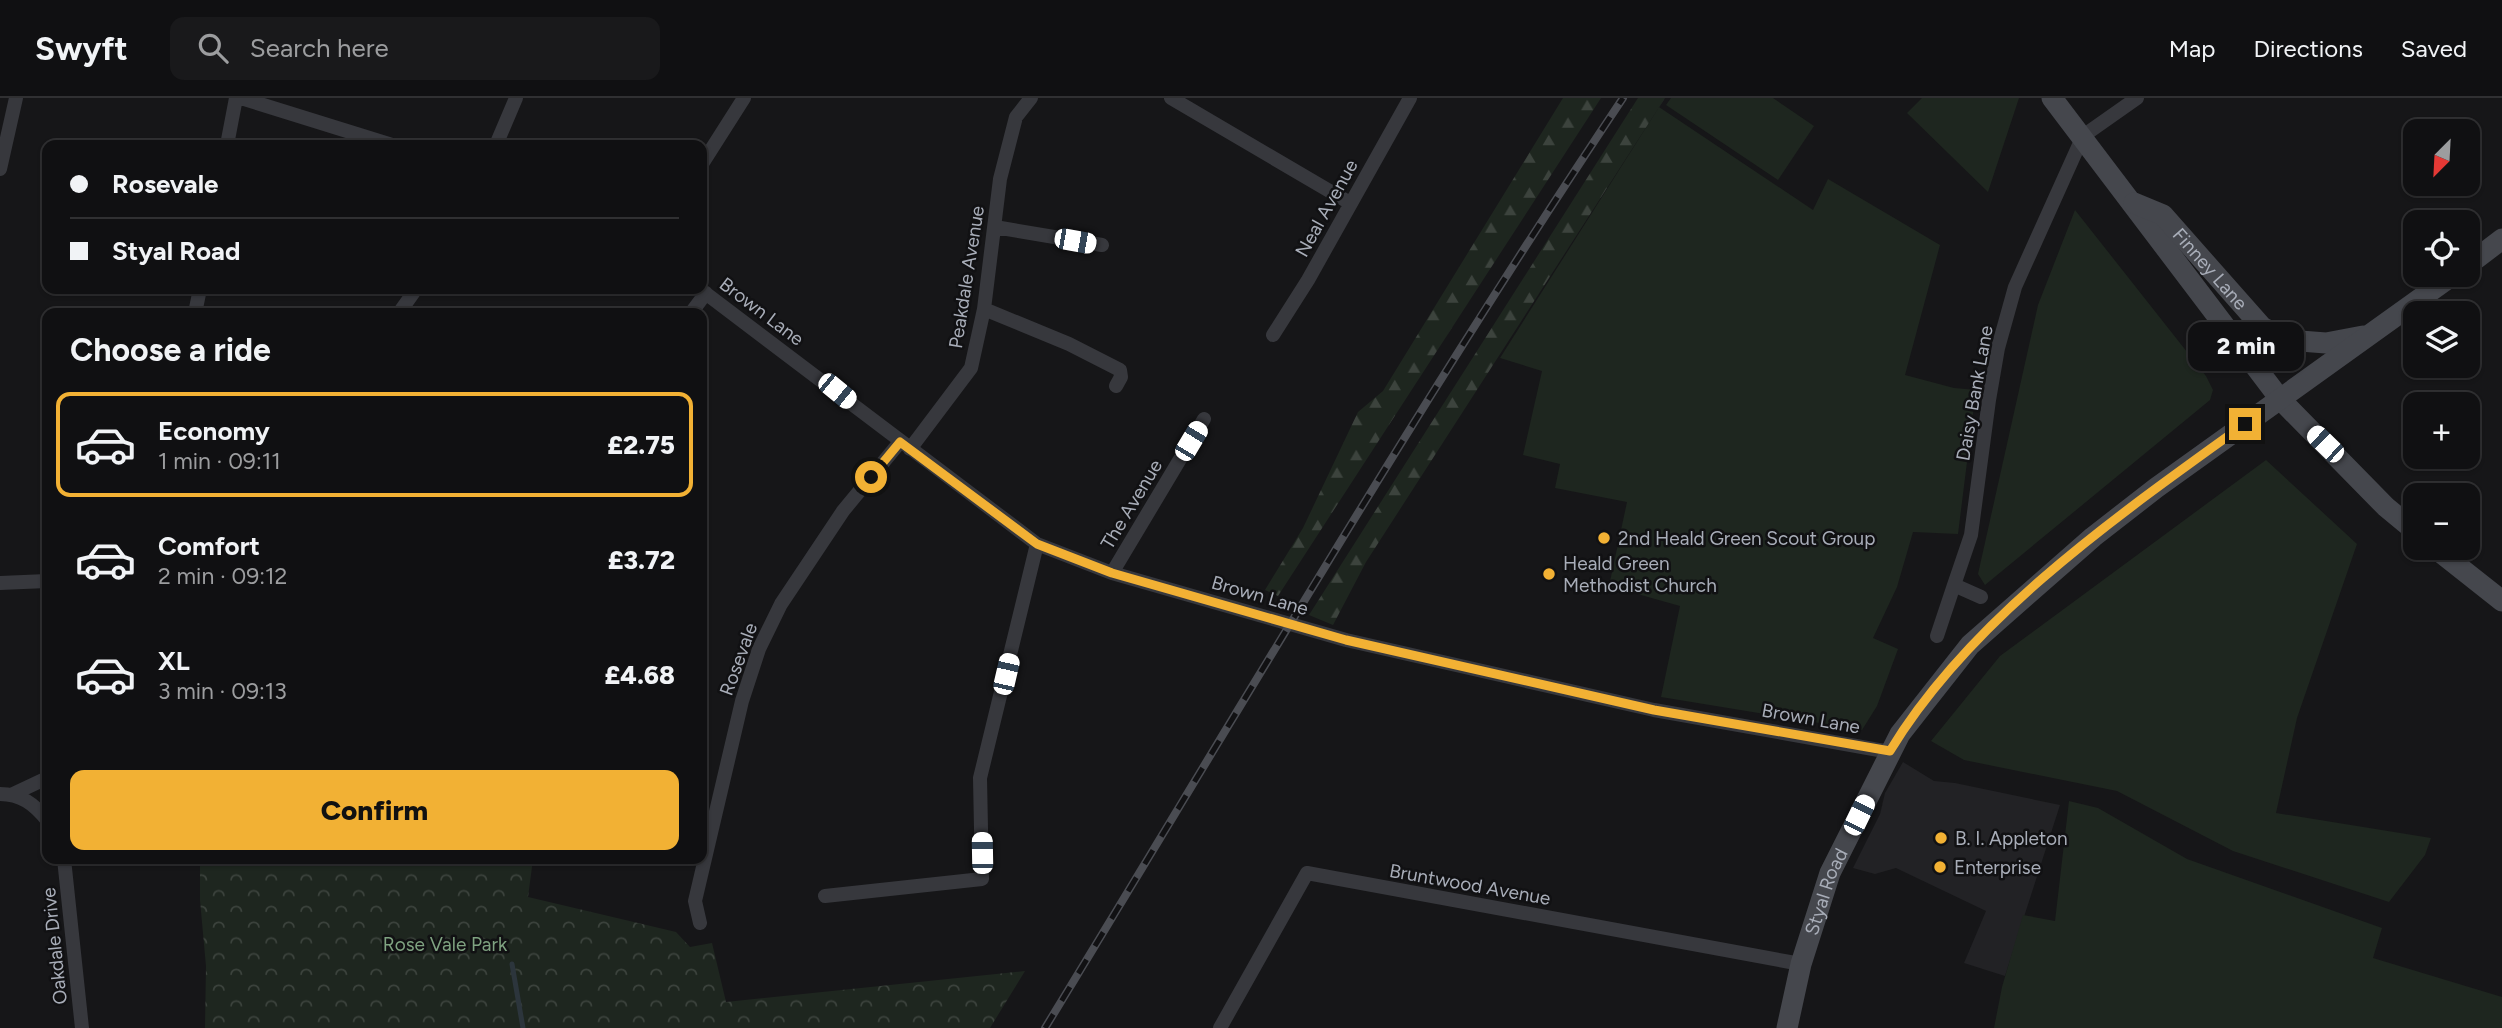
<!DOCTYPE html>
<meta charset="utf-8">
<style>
:root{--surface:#101012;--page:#19191b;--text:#f1f3f6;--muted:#9c9d9f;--line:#303032;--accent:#f2b134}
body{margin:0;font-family:Figtree,sans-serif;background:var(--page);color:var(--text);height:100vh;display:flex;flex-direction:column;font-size:26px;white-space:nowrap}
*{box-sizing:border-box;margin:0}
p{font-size:23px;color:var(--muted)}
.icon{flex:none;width:38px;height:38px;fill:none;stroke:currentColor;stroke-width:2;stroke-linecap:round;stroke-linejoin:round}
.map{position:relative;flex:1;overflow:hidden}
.sheet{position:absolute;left:42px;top:210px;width:665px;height:556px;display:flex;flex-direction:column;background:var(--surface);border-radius:14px;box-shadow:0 2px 5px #0004,0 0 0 2px var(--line)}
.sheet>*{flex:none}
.top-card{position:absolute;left:42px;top:42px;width:665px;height:154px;border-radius:14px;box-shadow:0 2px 5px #0004,0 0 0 2px var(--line);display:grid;align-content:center;height:154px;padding:0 28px;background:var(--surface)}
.needle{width:46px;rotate:204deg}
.controls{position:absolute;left:2403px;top:21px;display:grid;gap:14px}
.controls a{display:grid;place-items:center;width:77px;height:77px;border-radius:14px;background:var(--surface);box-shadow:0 2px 5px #0004,0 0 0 2px var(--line);font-size:35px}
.end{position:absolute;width:32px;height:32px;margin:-16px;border:9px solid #f2b134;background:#111;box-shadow:0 0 0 4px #111}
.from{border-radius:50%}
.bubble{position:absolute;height:49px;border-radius:14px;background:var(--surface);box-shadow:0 2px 5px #0004,0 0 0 2px var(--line);font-size:23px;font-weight:800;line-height:49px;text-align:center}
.car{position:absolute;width:21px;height:42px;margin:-21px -10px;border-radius:9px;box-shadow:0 0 5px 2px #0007;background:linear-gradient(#fff 24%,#345 0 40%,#fff 0 76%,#345 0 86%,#fff 0)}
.top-card b{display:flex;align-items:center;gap:24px;height:66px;font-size:26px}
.top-card b+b{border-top:2px solid var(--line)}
.top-card i{width:18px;height:18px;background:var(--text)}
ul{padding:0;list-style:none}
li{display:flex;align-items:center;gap:21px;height:105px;margin:0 14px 10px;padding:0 14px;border:4px solid transparent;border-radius:14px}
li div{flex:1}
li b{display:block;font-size:26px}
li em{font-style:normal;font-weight:800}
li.selected{border-color:var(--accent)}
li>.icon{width:63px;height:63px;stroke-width:1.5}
h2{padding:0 28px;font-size:32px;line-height:84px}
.action{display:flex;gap:14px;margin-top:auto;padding:14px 28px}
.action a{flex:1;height:80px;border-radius:14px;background:var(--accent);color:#111;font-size:28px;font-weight:800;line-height:80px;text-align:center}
header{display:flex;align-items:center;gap:42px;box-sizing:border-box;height:98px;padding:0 35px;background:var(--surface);border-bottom:2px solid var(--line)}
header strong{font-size:33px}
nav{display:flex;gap:38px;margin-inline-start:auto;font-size:24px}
.search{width:490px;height:63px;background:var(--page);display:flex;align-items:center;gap:18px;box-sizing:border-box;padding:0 24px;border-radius:14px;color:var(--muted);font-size:26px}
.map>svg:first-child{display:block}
.built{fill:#222225}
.grass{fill:#1e261f}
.forest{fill:url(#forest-firs)}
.park{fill:url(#park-crowns)}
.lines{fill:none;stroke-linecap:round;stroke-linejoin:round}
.stream{stroke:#2c353c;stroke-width:5}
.street{stroke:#37383d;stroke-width:14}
.secondary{stroke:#45474d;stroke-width:21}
.rail-casing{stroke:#4a4c52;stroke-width:8}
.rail{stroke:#111113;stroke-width:5;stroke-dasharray:16;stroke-linecap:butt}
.route{stroke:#f2b134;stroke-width:9}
.poi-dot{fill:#f2b134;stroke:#111113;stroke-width:2.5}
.labels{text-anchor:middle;stroke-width:5;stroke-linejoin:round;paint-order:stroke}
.street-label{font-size:19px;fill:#a8adb8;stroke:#111113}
.poi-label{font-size:19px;fill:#a8adb8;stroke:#111113;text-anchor:start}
.park-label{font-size:19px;fill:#7fa381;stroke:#111113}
</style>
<header>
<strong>Swyft</strong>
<div class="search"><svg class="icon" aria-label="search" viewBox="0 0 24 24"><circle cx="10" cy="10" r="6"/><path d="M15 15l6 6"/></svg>Search here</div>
<nav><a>Map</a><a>Directions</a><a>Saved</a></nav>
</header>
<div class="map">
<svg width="2502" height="930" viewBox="0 0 2502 930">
<defs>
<pattern id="forest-firs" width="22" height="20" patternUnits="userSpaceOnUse" patternTransform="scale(1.75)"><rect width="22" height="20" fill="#1e261f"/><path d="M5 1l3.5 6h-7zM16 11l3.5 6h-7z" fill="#3c433d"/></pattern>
<pattern id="park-crowns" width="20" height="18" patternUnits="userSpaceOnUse" patternTransform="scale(1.75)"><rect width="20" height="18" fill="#1e261f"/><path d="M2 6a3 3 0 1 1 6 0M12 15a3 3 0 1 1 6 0" fill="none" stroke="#3c433d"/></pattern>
</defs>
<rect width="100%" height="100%" fill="#161618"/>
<path class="built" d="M 1903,664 L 1934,683 L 1955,685 L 2060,707 L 2005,878 L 1964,865 L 1986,813 L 1896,770 L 1875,776 L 1853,770 L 1880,716 L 1885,695 Z"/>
<path class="grass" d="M 1671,0 L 1773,0 L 1814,28 L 1778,82 L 1666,7 Z
M 1922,0 L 2019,0 L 1988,94 L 1907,15 Z
M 1659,9 L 1813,112 L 1828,81 L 1940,147 L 1905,277 L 1954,290 L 1976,292 L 1958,436 L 1913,434 L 1897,489 L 1873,540 L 1898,551 L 1877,608 L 1862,632 L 1661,599 L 1680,508 L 1609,488 L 1627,404 L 1555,390 L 1560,366 L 1523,357 L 1542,273 L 1500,260 Z
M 2075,112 L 2206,278 L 2213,292 L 2210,302 L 1985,487 L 1978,476 L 2038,207 Z
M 2266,362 L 2357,446 L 2297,620 L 2276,715 L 2431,740 L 2425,757 L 2389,804 L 2233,753 L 2117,693 L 1964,662 L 1931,643 L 2000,558 Z
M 2069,703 L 2098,710 L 2187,761 L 2382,830 L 2373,860 L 2502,899 L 2502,930 L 1994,930 L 2002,889 L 2023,817 L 2055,823 Z"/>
<path class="forest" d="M 1563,0 L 1601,0 L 1278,498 L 1265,492 L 1303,430 L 1358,314 L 1383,293 Z
M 1638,0 L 1665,0 L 1366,464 L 1333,527 L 1309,517 Z"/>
<path class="park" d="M 200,761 L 533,761 L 528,799 L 676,834 L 690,849 L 712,845 L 726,904 L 1025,873 L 990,930 L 205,930 L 206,868 L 200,802 Z"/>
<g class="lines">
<path class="stream" d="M 512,866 L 523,930"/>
<path class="street" d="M 241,0 L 392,47
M 1171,0 L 1350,105
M 227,47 L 236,0
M 496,47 L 516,0
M 702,66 L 744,0
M 0,71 L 16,0
M 995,129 L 1102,147
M 700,191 L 1037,446 L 1112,475 L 1346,542 L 1654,612 L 1890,654
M 984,211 L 1069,246 L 1120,272 L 1121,279 L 1116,288
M 195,215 L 200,191
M 399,215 L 416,191
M 691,215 L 706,195
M 1273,237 L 1308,182 L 1410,0
M 910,351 L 971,270 L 984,211 L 1000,81 L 1016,19 L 1031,0
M 1112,475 L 1204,321
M 0,485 L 47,483
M 1954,487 L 1971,437 L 1989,302 L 1998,250 L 2015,189 L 2083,38 L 2137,0
M 1937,538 L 1954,487 L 1981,499
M 0,696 C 21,696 34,706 47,722
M 13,696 L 47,680
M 64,761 L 82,930
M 825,798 L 982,781 L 980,680 L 1037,446
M 700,825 L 695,803 L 742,603 L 759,551 L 781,506 L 843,413 L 900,344
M 1220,930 L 1307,775 L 1801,866"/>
<g class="secondary">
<path d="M 2052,0 L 2280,301 L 2386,409 L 2415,433"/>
<path id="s1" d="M 2134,105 L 2163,117 L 2262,229 L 2287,242 L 2326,245 L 2363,238"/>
<path d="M 2468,167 L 2502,141"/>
<path d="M 2435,450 L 2502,503"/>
<path id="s2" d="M 1787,930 L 1801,866 L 1830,775 L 1900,636 L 1970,547 L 2093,439 L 2156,390 L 2453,177"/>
</g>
<g class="rail-casing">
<path id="rail" d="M 1045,930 C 1235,619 1420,303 1623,0"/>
</g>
<use href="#rail" class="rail"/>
</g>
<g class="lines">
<path class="route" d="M 871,379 L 900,344 L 1037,446 L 1112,475 L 1346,542 L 1654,612 L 1890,653 C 1971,519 2120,416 2245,326"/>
</g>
<g class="poi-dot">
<circle cx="1604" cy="440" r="7"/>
<circle cx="1549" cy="476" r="7"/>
<circle cx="1941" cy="740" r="7"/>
<circle cx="1940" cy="769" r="7"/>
</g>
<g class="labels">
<g class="street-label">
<text transform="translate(1326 110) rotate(-61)" y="7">Neal Avenue</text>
<text dy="7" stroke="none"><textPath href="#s1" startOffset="103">Finney Lane</textPath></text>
<text transform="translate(966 179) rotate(-81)" y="7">Peakdale Avenue</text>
<text transform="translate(762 213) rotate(37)" y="7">Brown Lane</text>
<text transform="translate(1974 295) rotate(-80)" y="7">Daisy Bank Lane</text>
<text transform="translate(1131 406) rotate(-59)" y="7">The Avenue</text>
<text transform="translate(1260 497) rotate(16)" y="7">Brown Lane</text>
<text transform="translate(738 561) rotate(-70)" y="7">Rosevale</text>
<text transform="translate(1811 620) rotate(10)" y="7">Brown Lane</text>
<text transform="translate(1470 786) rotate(10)" y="7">Bruntwood Avenue</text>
<text dy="7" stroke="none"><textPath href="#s2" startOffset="142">Styal Road</textPath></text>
<text transform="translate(54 848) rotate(-96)" y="7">Oakdale Drive</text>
</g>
<g class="poi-label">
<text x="1618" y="447">2nd Heald Green Scout Group</text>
<text x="1563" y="472">Heald Green<tspan x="1563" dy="22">Methodist Church</tspan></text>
<text x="1955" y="747">B. I. Appleton</text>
<text x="1954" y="776">Enterprise</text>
</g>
<g class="park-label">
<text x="445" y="853">Rose Vale Park</text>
</g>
</g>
</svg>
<div class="controls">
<a><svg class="needle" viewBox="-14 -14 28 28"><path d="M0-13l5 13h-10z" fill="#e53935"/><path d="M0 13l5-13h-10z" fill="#9c9d9f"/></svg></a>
<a><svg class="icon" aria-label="locate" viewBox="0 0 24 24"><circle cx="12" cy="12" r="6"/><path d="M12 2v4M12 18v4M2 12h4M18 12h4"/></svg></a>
<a><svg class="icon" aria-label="layers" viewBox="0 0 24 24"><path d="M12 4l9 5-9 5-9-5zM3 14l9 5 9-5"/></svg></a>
<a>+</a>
<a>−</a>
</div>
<i class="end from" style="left:871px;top:379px"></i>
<i class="end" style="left:2245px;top:326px"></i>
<div class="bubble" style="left:2188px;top:224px;width:116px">2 min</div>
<i class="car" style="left:1075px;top:143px;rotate:100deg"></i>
<i class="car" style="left:837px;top:293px;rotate:129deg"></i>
<i class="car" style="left:1191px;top:343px;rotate:31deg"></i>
<i class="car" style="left:2325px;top:346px;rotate:314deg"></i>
<i class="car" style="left:1006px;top:576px;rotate:13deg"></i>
<i class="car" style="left:1859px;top:717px;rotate:26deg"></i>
<i class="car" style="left:982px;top:755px;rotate:359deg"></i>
<div class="top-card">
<b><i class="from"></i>Rosevale</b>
<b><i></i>Styal Road</b>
</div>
<section class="sheet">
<h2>Choose a ride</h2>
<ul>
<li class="selected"><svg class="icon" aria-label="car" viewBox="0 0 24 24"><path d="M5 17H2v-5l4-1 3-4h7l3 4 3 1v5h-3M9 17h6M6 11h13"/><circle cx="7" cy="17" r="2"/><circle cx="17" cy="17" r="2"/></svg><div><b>Economy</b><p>1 min · 09:11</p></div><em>£2.75</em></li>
<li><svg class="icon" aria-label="car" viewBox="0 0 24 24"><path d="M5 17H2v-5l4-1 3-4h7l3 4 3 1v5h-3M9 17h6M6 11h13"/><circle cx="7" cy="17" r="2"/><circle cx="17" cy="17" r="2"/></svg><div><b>Comfort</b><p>2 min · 09:12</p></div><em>£3.72</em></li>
<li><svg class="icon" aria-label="car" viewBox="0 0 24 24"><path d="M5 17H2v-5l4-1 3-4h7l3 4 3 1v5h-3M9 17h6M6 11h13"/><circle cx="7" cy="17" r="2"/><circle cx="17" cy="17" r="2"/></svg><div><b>XL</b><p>3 min · 09:13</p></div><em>£4.68</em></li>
</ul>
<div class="action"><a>Confirm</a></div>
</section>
</div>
